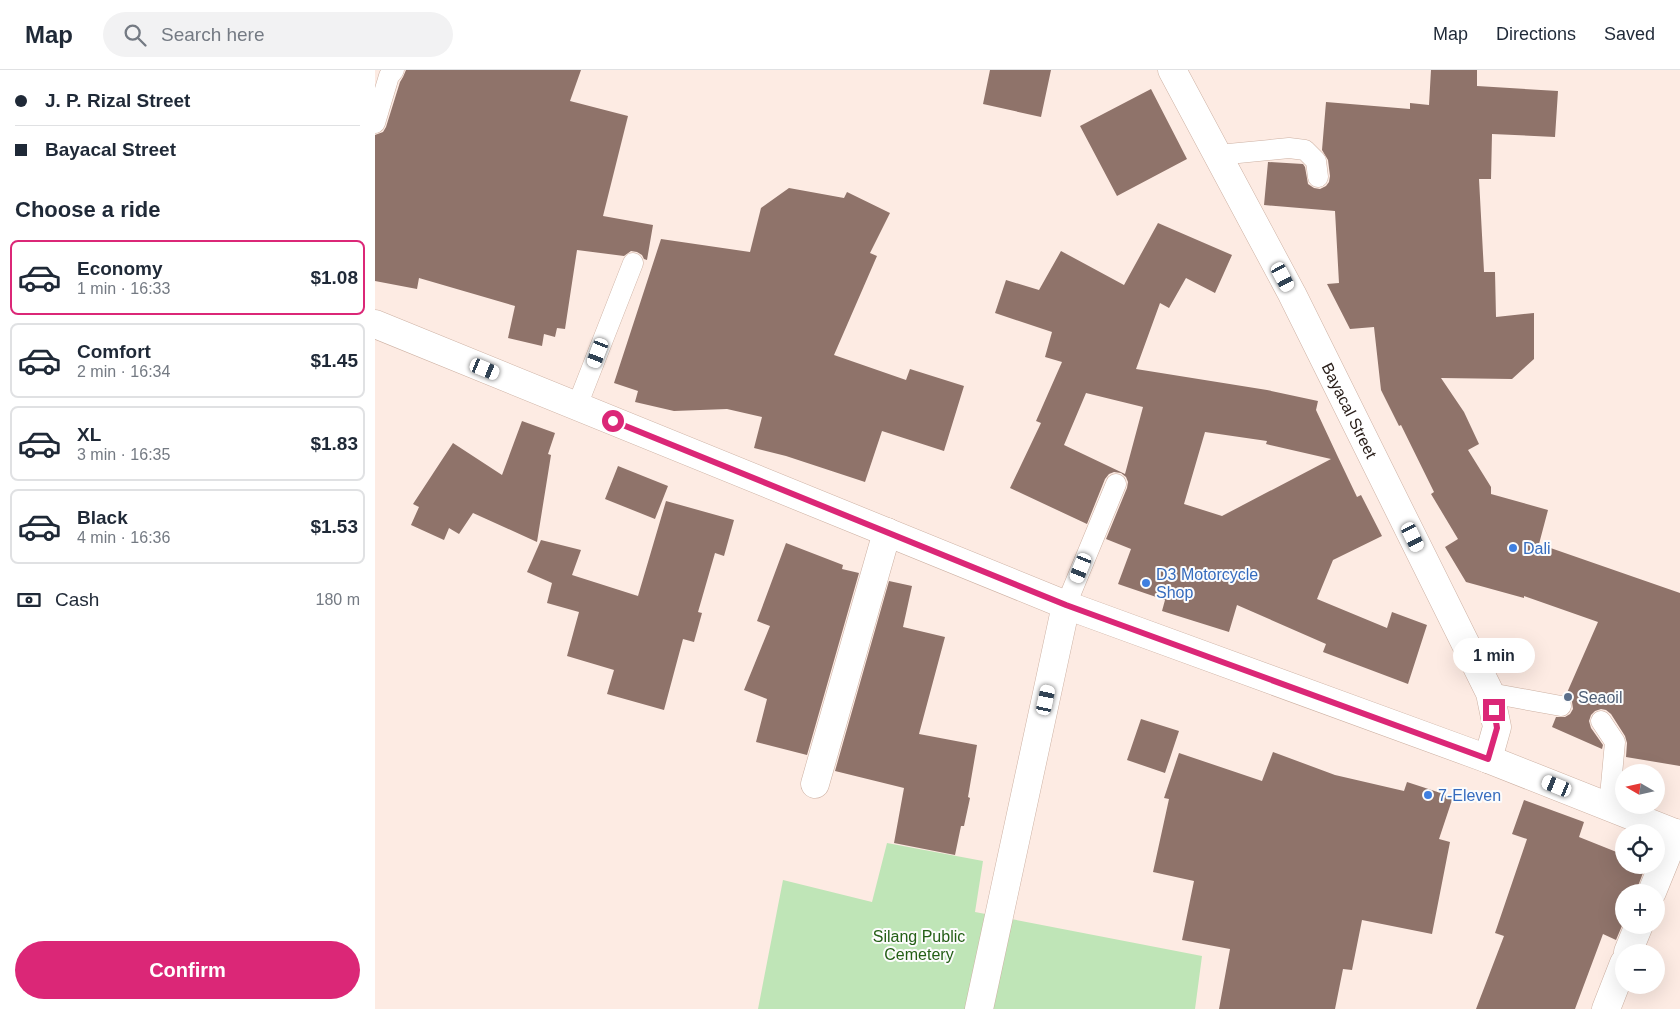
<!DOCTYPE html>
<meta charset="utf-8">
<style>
:root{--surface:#fff;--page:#f2f2f3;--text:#1f2937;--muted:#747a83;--line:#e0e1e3;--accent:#db2777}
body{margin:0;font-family:Arial,sans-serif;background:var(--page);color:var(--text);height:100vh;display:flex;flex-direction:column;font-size:19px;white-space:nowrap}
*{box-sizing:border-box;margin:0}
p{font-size:16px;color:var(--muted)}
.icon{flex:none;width:28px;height:28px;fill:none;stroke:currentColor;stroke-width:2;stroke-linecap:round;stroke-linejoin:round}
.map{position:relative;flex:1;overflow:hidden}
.side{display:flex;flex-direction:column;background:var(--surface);width:375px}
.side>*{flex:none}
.hud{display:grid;align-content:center;height:110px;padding:0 15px;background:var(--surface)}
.needle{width:32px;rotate:279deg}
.buttons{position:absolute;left:1240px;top:694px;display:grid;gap:10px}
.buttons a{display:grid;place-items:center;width:50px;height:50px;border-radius:50%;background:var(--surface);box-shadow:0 5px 20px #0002;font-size:25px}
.end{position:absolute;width:22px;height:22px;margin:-11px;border:6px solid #db2777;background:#fff;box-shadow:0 0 0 2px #fff}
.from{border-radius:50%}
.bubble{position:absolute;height:35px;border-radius:18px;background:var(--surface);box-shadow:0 5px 20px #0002;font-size:16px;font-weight:700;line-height:35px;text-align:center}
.car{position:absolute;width:15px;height:30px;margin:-15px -8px;border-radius:6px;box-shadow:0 0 4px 1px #0007;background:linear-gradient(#fff 24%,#345 0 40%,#fff 0 76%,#345 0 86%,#fff 0)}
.hud b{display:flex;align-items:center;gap:18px;height:48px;font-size:19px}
.hud b+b{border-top:1px solid var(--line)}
.hud i{width:12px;height:12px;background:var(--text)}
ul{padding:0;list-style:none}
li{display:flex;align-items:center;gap:15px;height:75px;margin:0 10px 8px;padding:0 5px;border:2px solid var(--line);border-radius:8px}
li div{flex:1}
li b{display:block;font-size:19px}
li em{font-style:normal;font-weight:700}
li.active{border-color:var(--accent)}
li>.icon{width:45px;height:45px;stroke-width:1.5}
h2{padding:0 15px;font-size:22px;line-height:60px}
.pay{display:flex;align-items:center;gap:12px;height:55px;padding:0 15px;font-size:19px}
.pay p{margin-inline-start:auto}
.cta{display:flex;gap:10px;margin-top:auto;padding:10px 15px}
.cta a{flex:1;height:58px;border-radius:30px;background:var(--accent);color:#fff;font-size:20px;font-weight:700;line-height:58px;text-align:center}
header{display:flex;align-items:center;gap:30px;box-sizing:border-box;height:70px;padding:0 25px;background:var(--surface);border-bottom:1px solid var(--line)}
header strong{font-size:24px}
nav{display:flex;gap:28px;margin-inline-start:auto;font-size:18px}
.search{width:350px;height:45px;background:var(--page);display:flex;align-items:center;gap:12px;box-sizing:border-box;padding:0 18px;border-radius:28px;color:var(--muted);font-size:19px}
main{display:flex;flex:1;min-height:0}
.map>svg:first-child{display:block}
.green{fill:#bfe5b7}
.building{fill:#8f736a;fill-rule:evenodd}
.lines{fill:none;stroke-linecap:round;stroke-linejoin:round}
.service-casing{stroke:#cdb1a3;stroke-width:21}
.minor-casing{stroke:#cdb1a3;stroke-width:29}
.secondary-casing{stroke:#cdb1a3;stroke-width:29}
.service{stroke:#fff;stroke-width:20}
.minor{stroke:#fff;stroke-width:28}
.secondary{stroke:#fff;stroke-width:28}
.route{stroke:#db2777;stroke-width:6}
.shop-dot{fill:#3f7fe0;stroke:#fcfcfc;stroke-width:2}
.service-dot{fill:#5c6f8a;stroke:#fcfcfc;stroke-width:2}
.labels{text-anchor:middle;stroke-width:4;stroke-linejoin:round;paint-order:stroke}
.street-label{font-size:16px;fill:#271c17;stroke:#fcfcfc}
.shop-label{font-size:16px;fill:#366cbe;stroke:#fcfcfc;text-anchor:start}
.service-label{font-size:16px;fill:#4e5e75;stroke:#fcfcfc;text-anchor:start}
.park-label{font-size:16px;fill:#235e15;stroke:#fcfcfc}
</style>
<header>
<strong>Map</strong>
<div class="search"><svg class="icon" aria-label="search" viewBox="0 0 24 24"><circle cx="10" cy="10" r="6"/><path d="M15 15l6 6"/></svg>Search here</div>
<nav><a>Map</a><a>Directions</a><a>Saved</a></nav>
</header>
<main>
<section class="side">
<div class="hud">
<b><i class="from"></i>J. P. Rizal Street</b>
<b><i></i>Bayacal Street</b>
</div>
<h2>Choose a ride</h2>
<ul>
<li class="active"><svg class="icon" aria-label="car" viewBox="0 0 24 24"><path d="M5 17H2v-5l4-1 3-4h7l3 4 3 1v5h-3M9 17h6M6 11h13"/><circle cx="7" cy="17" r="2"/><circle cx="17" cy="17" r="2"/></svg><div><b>Economy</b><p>1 min · 16:33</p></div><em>$1.08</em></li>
<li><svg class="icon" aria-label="car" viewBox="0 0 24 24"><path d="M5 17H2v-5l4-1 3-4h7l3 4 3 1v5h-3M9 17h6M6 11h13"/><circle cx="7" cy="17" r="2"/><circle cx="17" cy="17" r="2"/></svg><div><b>Comfort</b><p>2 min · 16:34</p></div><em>$1.45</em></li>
<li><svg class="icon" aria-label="car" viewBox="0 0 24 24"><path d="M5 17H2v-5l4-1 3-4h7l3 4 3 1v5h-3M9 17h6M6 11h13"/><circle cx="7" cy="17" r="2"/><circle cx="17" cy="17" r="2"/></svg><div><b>XL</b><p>3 min · 16:35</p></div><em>$1.83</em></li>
<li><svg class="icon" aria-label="car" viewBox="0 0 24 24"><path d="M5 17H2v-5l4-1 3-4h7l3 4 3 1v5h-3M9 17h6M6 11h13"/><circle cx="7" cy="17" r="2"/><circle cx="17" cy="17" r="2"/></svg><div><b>Black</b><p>4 min · 16:36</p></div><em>$1.53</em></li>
</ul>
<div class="pay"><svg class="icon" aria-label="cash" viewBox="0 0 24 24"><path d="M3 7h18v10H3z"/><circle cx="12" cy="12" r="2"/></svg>Cash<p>180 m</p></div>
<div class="cta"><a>Confirm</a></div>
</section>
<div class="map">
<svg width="1305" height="939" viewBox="0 0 1305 939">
<rect width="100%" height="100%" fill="#fdebe3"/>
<path class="green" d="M 512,773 L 608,791 L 600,842 L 827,886 L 820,939 L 383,939 L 408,810 L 497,832 Z"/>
<path class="building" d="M 31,0 L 206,0 L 195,31 L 253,46 L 228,146 L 278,155 L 272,190 L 269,189 L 267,185 L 262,182 L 256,181 L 249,186 L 202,180 L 190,259 L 182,258 L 180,267 L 169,264 L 167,276 L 133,268 L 140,236 L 44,208 L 42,219 L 0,211 L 0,65 L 8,62 L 11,57 L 25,12 L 28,7 Z
M 615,0 L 676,0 L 666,47 L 608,34 Z
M 1056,0 L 1102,0 L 1102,16 L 1183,21 L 1180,67 L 1117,64 L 1116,109 L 1104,109 L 1109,202 L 1120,202 L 1121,247 L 1159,243 L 1159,289 L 1137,309 L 1066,308 L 1089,342 L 1104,374 L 1093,380 L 1116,417 L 1116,424 L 1173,440 L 1164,474 L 1305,523 L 1305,696 L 1251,687 L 1252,673 L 1250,666 L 1236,644 L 1231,640 L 1226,639 L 1220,641 L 1216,645 L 1214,651 L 1216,658 L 1228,675 L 1227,679 L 1177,657 L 1181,647 L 1190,647 L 1195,644 L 1198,639 L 1197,632 L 1191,625 L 1223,552 L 1149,526 L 1149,528 L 1091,512 L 1070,477 L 1083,469 L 1056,424 L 1059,422 L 1026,355 L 1024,356 L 1006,320 L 999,257 L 975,259 L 952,214 L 964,213 L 960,141 L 889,135 L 893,92 L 928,94 L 930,97 L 933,114 L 939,118 L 945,119 L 951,116 L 954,112 L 955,106 L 953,90 L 947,80 L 951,32 L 1035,39 L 1035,33 L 1054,35 Z
M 776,19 L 812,89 L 742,126 L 705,56 Z
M 414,118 L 469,128 L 472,122 L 515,143 L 495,183 L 502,186 L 459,285 L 531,310 L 535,299 L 589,316 L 569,381 L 507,361 L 490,412 L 411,386 L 379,378 L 387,347 L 352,339 L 299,341 L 260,332 L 263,321 L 239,313 L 286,169 L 375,182 L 386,138 Z
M 783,153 L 857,185 L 840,223 L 811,208 L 794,238 L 785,233 L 761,299 L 892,320 L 943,331 L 941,340 L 962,385 L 982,427 L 986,425 L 1007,466 L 958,490 L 942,529 L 1012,558 L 1017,542 L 1052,555 L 1033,614 L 948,582 L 951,574 L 862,535 L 854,562 L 787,541 L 790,530 L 743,514 L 756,479 L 731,469 L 752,418 L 753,412 L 751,407 L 746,403 L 739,402 L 734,404 L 730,409 L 712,454 L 635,418 L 666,353 L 661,351 L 687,292 L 670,287 L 677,262 L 620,243 L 631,210 L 664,220 L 686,181 L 749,215 ZM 711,323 L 768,337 L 750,404 L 689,375 ZM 830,362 L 892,371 L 891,374 L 956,389 L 847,446 L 809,434 Z
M 147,351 L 180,363 L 173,384 L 176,385 L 162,472 L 98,443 L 84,464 L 74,458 L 69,470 L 36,455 L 44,437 L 38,434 L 78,373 L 127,405 Z
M 243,396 L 293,416 L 280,449 L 230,429 Z
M 291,431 L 359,450 L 349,486 L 340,483 L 323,542 L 327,543 L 319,572 L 308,569 L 289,640 L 232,624 L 239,600 L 192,586 L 204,542 L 172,533 L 177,513 L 152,502 L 166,470 L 206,480 L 197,505 L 263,526 Z
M 411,473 L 468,495 L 467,499 L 484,503 L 432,685 L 381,672 L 392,629 L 369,620 L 395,556 L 382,551 Z
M 514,511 L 537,516 L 528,557 L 570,567 L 544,664 L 602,675 L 593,727 L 595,728 L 589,756 L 586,756 L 580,785 L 519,773 L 529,718 L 460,701 Z
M 766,649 L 804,661 L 790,703 L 752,690 Z
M 898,682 L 960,705 L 1029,721 L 1032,712 L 1078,727 L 1064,769 L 1075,772 L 1057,864 L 987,850 L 977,900 L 968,899 L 960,939 L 844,939 L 855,879 L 807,870 L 819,811 L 778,802 L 794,729 L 789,728 L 804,683 L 887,711 Z
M 1149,730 L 1209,752 L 1204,767 L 1249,785 L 1249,795 L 1271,795 L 1263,816 L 1262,822 L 1249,822 L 1249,851 L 1241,870 L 1228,864 L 1200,939 L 1101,939 L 1129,866 L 1120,863 L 1152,769 L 1137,764 Z"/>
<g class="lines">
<g class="service-casing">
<path id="service" d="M 0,53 L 14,6 L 19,0
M 843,85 L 914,78 L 930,80 L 941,91 L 943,107
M 202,336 L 258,193
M 691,535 L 741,414
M 1115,623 L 1186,636
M 1226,651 L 1240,672 L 1234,737"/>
</g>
<g class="minor-casing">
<path id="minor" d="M 440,714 L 512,462
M 1277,822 L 1301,763
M 1253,882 L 1264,855
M 604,939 L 691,535
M 1231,939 L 1249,893"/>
</g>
<g class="secondary-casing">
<g id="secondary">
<path id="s1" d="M 797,0 L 917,224 L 1115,623 L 1122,657 L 1113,689"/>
<path d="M 0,254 L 691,535 L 1113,689 L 1305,765"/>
</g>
</g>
<use href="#service" class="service"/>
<use href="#minor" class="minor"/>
<use href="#secondary" class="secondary"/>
</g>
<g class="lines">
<path class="route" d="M 238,351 L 691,535 L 1113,689 L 1122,658 L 1119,640"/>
</g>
<g class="shop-dot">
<circle cx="1138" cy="478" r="5"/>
<circle cx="771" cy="513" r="5"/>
<circle cx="1053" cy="725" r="5"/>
</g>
<circle class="service-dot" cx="1193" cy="627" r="5"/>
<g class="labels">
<g class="street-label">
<text dy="6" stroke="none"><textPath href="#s1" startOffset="384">Bayacal Street</textPath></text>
</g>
<g class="shop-label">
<text x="1148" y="484">Dali</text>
<text x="781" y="510">D3 Motorcycle<tspan x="781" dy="18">Shop</tspan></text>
<text x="1063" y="731">7-Eleven</text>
</g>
<g class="service-label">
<text x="1203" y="633">Seaoil</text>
</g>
<g class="park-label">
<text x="544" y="872">Silang Public<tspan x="544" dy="18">Cemetery</tspan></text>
</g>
</g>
</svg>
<div class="buttons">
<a><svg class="needle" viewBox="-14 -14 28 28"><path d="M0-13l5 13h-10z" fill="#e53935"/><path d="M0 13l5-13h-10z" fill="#747a83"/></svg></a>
<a><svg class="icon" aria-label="locate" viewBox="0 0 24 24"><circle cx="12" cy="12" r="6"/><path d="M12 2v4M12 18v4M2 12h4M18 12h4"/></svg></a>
<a>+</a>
<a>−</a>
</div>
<i class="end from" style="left:238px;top:351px"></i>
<i class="end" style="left:1119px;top:640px"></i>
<div class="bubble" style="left:1078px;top:568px;width:82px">1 min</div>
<i class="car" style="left:908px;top:207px;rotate:152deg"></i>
<i class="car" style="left:223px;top:283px;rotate:201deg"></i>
<i class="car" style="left:110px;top:299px;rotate:112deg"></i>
<i class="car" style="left:1038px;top:467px;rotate:154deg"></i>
<i class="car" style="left:706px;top:498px;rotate:202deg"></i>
<i class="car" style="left:671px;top:630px;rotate:12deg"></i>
<i class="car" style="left:1182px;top:716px;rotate:292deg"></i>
</div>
</main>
